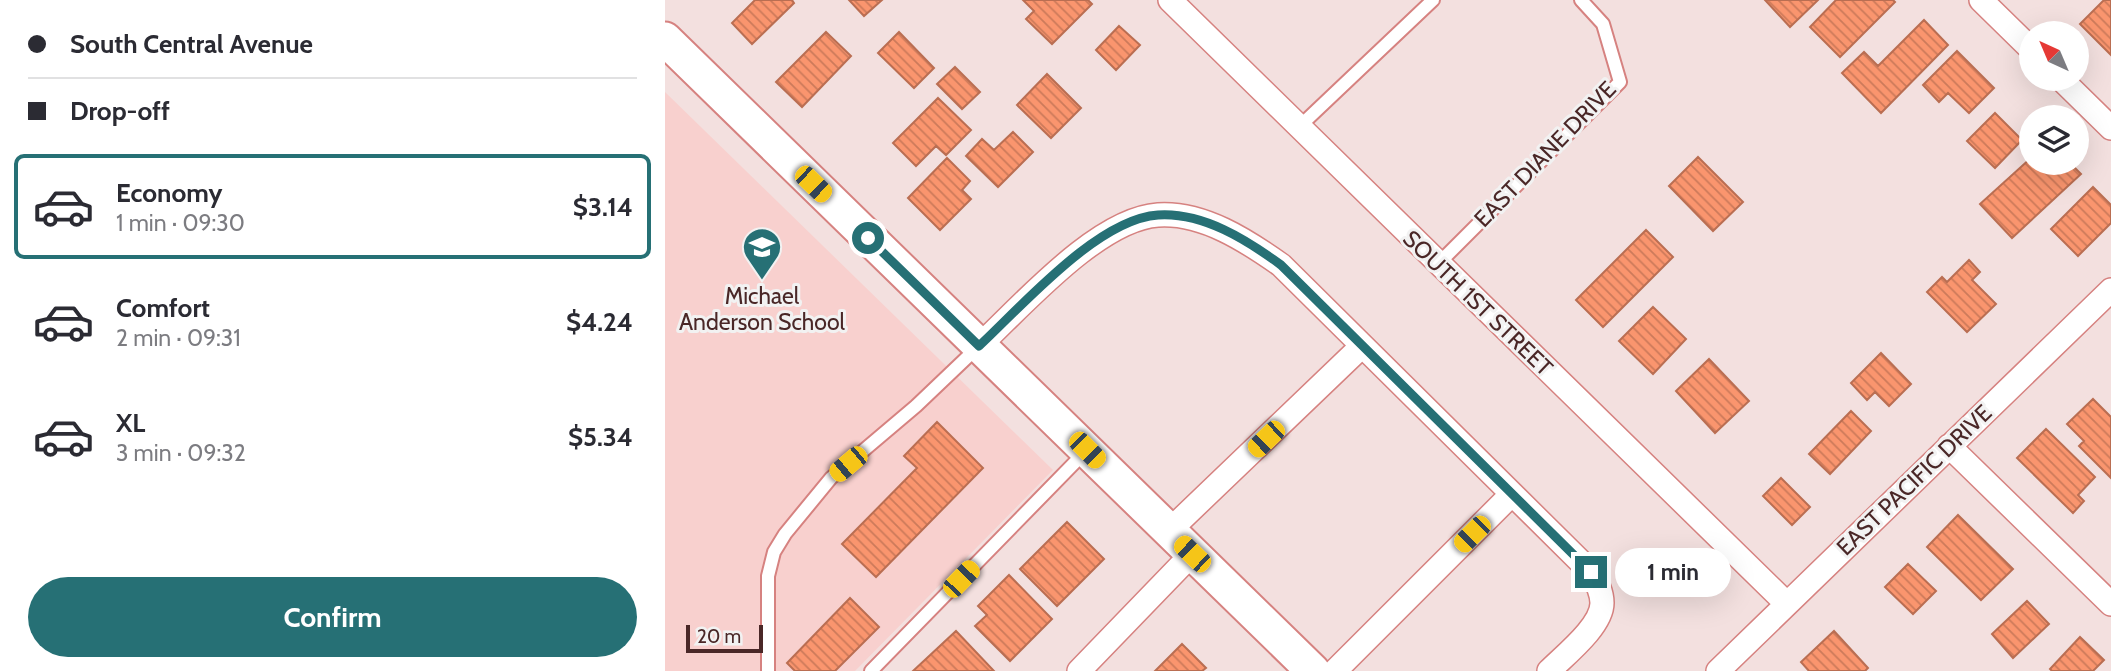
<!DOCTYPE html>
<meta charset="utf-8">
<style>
:root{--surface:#fff;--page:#f2f2f3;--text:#2b2b33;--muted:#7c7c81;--line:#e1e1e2;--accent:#267075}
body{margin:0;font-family:Cabin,sans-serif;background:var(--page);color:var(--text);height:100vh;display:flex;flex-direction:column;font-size:26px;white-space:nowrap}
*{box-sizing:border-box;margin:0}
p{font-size:23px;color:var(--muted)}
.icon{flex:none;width:38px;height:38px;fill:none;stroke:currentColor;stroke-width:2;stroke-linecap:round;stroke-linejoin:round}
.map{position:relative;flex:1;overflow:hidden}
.drawer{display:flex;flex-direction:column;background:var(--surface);width:665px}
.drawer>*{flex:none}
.guide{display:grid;align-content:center;height:154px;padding:0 28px;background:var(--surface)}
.needle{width:46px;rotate:316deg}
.controls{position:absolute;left:1354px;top:21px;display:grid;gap:14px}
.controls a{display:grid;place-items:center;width:70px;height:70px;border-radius:50%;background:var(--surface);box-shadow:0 7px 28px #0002;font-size:35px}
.scale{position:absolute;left:21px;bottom:18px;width:77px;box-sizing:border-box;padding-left:7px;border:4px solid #4a2727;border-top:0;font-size:19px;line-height:24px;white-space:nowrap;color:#4a2727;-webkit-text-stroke:5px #f2f2f2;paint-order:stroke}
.end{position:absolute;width:32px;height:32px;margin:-16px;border:9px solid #267075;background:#fff;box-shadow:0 0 0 4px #fff}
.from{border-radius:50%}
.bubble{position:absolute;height:49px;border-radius:24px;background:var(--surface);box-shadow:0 7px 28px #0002;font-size:23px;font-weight:800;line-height:49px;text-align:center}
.car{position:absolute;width:21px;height:42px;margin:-21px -10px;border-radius:9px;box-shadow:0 0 5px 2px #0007;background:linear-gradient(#f5c518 24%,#345 0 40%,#f5c518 0 76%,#345 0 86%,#f5c518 0)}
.guide b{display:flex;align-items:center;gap:24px;height:66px;font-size:26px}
.guide b+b{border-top:2px solid var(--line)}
.guide i{width:18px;height:18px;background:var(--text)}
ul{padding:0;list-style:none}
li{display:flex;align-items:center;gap:21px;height:105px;margin:0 14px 10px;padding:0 14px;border:4px solid transparent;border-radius:10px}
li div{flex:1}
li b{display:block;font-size:26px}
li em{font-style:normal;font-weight:800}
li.active{border-color:var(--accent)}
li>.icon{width:63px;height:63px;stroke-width:1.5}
.primary-button{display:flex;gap:14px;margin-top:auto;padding:14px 28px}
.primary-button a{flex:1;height:80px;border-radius:42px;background:var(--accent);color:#fff;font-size:28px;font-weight:800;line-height:80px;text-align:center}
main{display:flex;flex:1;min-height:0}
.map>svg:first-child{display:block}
.built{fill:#f8d0ce}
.building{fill:url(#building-back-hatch);stroke:#ba6e52;stroke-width:2}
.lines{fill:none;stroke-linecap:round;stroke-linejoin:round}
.lane-casing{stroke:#d68280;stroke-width:16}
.street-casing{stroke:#d68280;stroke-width:26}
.secondary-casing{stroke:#d68280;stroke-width:37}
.lane{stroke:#fff;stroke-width:12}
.street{stroke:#fff;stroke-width:23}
.secondary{stroke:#fff;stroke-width:33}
.route{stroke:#267075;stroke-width:9}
.labels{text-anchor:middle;stroke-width:6;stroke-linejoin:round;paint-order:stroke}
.street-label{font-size:23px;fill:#4a2727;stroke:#f2f2f2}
.poi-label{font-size:23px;fill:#4a2727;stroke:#f2f2f2}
</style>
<main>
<section class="drawer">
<div class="guide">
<b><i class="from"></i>South Central Avenue</b>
<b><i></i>Drop-off</b>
</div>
<ul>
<li class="active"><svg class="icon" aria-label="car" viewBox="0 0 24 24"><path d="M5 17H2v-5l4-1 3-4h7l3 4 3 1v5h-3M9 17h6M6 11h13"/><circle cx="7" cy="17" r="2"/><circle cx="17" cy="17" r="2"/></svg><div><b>Economy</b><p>1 min · 09:30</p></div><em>$3.14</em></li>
<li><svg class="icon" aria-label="car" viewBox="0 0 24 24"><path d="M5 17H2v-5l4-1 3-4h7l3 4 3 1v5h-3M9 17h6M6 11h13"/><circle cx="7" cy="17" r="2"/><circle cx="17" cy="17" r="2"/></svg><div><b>Comfort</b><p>2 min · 09:31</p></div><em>$4.24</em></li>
<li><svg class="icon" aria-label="car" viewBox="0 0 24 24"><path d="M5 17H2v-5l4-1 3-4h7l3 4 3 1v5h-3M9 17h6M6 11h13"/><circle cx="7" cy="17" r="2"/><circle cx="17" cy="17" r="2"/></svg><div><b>XL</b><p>3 min · 09:32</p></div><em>$5.34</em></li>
</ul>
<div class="primary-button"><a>Confirm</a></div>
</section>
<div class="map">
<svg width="1446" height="671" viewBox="0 0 1446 671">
<defs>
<pattern id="building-back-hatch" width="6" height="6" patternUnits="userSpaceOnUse" patternTransform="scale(1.75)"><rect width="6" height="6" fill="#fa956e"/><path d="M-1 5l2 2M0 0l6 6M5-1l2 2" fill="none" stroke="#cc7a5a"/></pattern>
</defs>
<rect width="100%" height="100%" fill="#f3e0df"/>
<path class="built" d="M 0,92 L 388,470 L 190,671 L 0,671 Z"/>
<path class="building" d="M 90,0 L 127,0 L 129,3 L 87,44 L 67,23 Z
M 184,0 L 217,0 L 199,16 Z
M 358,0 L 423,0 L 427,4 L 387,44 L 361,19 L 369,11 Z
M 1100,0 L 1153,0 L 1125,27 Z
M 1171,0 L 1228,0 L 1230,2 L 1175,57 L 1145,27 Z
M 1439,0 L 1446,0 L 1446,55 L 1415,24 Z
M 1259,20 L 1283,45 L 1216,113 L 1177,73 L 1199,52 L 1213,66 Z
M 454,26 L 475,45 L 451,70 L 431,50 Z
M 161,32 L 186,56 L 137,107 L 111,82 Z
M 234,32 L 269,68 L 249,88 L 213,53 Z
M 1292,51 L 1329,88 L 1304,113 L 1283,93 L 1274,102 L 1258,85 Z
M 290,67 L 315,92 L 297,109 L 272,84 Z
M 382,74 L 416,108 L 386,138 L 352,105 Z
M 273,98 L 306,130 L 281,155 L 271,146 L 251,166 L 228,143 Z
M 1330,113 L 1357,140 L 1330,168 L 1302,141 Z
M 348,132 L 368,152 L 333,187 L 301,156 L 317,139 L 329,150 Z
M 1033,157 L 1078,202 L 1048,231 L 1004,186 Z
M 1367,157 L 1367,163 L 1405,163 L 1416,174 L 1347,238 L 1315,204 Z
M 282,158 L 305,181 L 297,190 L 306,199 L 275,230 L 243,198 Z
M 1428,187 L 1446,205 L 1446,223 L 1413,256 L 1386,229 Z
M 981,230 L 1008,257 L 938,327 L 911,300 Z
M 1304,260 L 1315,272 L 1307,280 L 1331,304 L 1302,332 L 1262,292 L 1277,277 L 1282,282 Z
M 988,307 L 1021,339 L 988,374 L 954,341 Z
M 1216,353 L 1246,384 L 1224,406 L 1210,392 L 1202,400 L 1186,383 Z
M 1044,359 L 1084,401 L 1050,433 L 1011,391 Z
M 1428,399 L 1446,417 L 1446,478 L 1414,446 L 1419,441 L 1402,424 Z
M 1186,411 L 1206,431 L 1165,474 L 1144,454 Z
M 272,422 L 318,468 L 211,577 L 177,544 L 252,468 L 239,456 Z
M 1381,429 L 1430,477 L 1413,495 L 1419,501 L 1408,513 L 1352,458 Z
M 1116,478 L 1145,507 L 1127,525 L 1098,496 Z
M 1293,515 L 1348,569 L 1316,600 L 1262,547 Z
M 402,522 L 439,559 L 392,606 L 355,569 Z
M 1243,564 L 1271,591 L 1248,614 L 1220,587 Z
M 344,575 L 387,619 L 345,661 L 310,626 L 322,615 L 313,606 Z
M 185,598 L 214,627 L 170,671 L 130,671 L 122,663 Z
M 1362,601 L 1384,624 L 1348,658 L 1327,634 Z
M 291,631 L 329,671 L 248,671 Z
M 1169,631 L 1203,668 L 1200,671 L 1144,671 L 1136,662 Z
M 1415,637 L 1439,660 L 1428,671 L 1387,671 L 1385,669 Z
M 517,644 L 541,668 L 537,671 L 490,671 Z"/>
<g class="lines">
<g class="lane-casing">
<path id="lane" d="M 634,127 L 768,0
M 773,264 L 955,82 L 938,24 L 916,0
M 103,671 L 103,576 L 109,552 L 120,534 L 166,478 L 251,406 L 314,346
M 206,671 L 421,451"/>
</g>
<g class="street-casing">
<path id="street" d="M 505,0 L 1122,604
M 1316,0 L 1367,50
M 1396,79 L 1446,128
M 314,346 C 358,305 433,219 493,215 C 538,212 582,241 616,265 L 926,572 C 931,581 937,591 937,603 C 937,626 900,655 884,671
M 1284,446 L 1446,604
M 504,531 L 697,346
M 414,671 L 527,554
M 670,671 L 846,495
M 1053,671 L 1446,290"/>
</g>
<g class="secondary-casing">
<path id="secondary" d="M 0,39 L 648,671"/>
</g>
<use href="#lane" class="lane"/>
<use href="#street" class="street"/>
<use href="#secondary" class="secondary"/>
</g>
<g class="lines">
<path class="route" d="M 203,238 L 314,346 C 358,305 433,219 493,215 C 538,212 582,240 616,265 L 926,572"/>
</g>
<defs>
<g id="school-pin" transform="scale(2.0125)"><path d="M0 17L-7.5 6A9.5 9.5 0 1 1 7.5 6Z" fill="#267075" stroke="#f2f2f2"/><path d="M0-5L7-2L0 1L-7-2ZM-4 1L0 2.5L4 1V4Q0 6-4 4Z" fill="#fff"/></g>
</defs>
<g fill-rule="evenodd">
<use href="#school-pin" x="97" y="247"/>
</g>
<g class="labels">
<g class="street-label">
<text transform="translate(880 154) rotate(-46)" y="8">EAST DIANE DRIVE</text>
<text transform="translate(813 303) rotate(44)" y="8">SOUTH 1ST STREET</text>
<text transform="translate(1249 480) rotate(-44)" y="8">EAST PACIFIC DRIVE</text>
</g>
<g class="poi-label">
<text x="97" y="304">Michael<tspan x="97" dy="26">Anderson School</tspan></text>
</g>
</g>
</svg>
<div class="controls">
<a><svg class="needle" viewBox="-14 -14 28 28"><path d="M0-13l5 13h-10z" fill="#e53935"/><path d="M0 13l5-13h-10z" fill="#7c7c81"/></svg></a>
<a><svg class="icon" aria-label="layers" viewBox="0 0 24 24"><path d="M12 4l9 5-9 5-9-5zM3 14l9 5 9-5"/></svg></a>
</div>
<div class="scale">20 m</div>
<i class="end from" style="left:203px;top:238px"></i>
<i class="end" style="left:926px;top:572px"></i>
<div class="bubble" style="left:950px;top:548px;width:116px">1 min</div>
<i class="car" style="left:148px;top:184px;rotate:134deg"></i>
<i class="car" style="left:601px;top:439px;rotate:226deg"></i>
<i class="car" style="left:422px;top:450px;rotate:135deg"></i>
<i class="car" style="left:183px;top:464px;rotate:230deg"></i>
<i class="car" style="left:807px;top:534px;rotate:225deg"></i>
<i class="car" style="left:527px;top:554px;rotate:314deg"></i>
<i class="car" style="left:296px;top:579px;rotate:44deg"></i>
</div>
</main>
